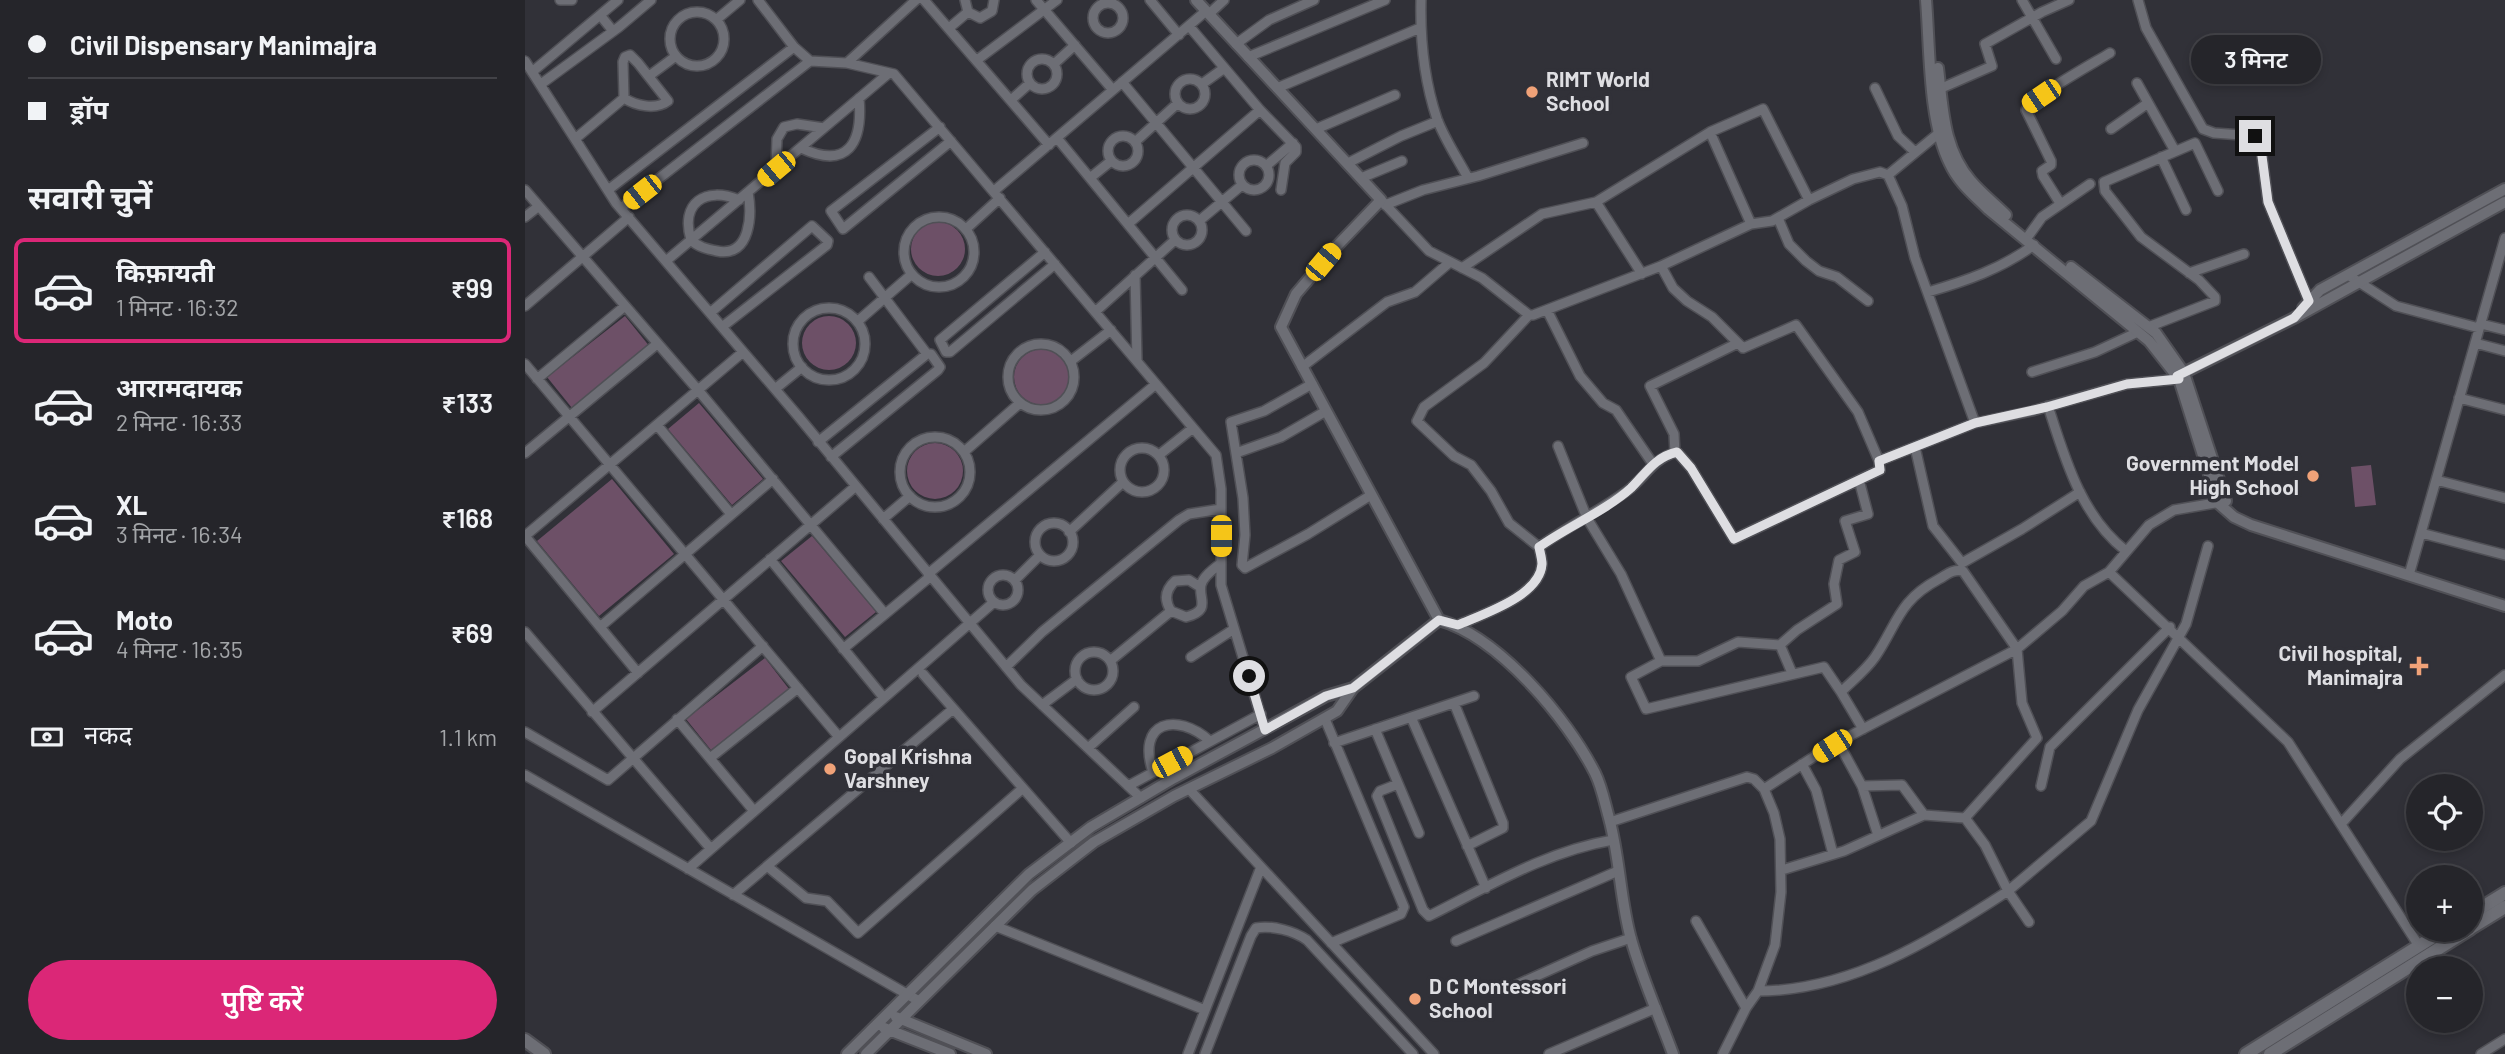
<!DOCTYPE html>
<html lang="hi">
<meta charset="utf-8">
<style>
:root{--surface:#25252a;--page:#313136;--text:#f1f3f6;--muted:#a3a5a8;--line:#424247;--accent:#db2777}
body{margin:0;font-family:Barlow,"Noto Sans Devanagari",sans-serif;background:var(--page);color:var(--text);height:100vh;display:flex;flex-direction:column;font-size:26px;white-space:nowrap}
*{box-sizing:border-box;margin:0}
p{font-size:23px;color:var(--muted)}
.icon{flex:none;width:38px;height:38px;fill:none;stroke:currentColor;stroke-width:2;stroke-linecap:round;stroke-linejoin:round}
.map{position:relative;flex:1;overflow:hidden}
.side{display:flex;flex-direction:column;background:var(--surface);width:525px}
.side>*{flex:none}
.hud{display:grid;align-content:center;height:154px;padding:0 28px;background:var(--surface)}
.tools{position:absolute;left:1881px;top:774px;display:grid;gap:14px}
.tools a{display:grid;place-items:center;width:77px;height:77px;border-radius:50%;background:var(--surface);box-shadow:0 4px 10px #0003,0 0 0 2px var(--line);font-size:35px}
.end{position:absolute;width:32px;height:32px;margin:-16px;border:9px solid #dedee2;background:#111;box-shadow:0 0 0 4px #111}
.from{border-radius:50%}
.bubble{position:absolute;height:49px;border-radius:24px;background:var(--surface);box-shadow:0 4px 10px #0003,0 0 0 2px var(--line);font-size:23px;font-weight:600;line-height:49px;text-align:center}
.car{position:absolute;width:21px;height:42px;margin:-21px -10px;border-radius:9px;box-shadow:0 0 5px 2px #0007;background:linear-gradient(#f5c518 24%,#345 0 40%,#f5c518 0 76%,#345 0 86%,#f5c518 0)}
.hud b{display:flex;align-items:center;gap:24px;height:66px;font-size:26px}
.hud b+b{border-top:2px solid var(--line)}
.hud i{width:18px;height:18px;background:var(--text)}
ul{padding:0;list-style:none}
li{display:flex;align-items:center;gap:21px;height:105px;margin:0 14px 10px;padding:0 14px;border:4px solid transparent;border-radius:10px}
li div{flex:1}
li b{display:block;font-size:26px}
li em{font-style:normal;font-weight:600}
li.selected{border-color:var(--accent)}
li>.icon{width:63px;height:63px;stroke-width:1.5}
h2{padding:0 28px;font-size:32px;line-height:84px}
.pay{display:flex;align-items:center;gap:18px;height:77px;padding:0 28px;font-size:26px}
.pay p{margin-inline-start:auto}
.button{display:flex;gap:14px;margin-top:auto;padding:14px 28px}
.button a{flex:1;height:80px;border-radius:42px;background:var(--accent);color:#fff;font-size:28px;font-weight:600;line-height:80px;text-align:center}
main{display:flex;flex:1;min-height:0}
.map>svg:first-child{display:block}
.green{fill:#6d5067}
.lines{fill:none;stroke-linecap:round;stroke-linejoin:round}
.minor-casing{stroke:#505056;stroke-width:12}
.tertiary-casing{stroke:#505056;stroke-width:14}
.secondary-casing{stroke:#505056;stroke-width:16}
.minor{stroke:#6d6e75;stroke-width:9}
.tertiary{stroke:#6d6e75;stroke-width:10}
.secondary{stroke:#6d6e75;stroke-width:12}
.route{stroke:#dedee2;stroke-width:9}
.poi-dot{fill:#f0a278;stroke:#313138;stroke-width:2.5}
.labels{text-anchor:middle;stroke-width:7;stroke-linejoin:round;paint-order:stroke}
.poi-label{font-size:21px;font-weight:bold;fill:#dedee2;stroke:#313138;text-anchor:start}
</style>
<main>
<section class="side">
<div class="hud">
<b><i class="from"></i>Civil Dispensary Manimajra</b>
<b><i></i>ड्रॉप</b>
</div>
<h2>सवारी चुनें</h2>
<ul>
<li class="selected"><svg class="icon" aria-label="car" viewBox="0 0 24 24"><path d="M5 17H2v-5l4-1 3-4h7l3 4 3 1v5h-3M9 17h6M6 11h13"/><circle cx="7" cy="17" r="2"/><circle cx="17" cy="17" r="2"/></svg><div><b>किफ़ायती</b><p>1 मिनट · 16:32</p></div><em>₹99</em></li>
<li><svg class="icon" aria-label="car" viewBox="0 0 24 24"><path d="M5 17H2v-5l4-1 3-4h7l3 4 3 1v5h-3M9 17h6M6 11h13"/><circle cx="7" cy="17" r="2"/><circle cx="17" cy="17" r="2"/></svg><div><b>आरामदायक</b><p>2 मिनट · 16:33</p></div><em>₹133</em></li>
<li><svg class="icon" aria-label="car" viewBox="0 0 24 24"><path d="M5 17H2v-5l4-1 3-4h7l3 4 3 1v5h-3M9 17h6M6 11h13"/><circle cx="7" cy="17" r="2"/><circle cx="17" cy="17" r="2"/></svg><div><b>XL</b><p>3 मिनट · 16:34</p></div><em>₹168</em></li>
<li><svg class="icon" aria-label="car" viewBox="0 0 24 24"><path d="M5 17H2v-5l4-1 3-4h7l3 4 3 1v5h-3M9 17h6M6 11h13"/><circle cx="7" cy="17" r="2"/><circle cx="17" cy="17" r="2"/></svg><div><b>Moto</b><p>4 मिनट · 16:35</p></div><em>₹69</em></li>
</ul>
<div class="pay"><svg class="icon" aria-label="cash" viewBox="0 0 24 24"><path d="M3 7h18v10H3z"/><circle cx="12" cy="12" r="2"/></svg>नकद<p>1.1 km</p></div>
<div class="button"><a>पुष्टि करें</a></div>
</section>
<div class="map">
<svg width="1980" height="1054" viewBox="0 0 1980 1054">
<rect width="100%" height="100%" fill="#313138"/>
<path class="green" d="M386 249a27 27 0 1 1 54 0a27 27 0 1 1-54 0Z
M 100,316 L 125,347 L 47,408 L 22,377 Z
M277 343a27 27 0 1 1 54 0a27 27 0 1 1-54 0Z
M489 377a28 28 0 1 1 56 0a28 28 0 1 1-56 0Z
M 174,403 L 238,479 L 207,505 L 143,429 Z
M382 471a28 28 0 1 1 56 0a28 28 0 1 1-56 0Z
M 1846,465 L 1851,505 L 1830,507 L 1826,467 Z
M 87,479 L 149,554 L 74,616 L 12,541 Z
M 287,536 L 351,612 L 320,637 L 256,561 Z
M 240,658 L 264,689 L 186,750 L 161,719 Z"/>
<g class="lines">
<g class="minor-casing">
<path id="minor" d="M 35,0 L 47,0
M 233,0 L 269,47 L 285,61 L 322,63 L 369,74 L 691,455 L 696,489 L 696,585 L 740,730
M 399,0 L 524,145
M 440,0 L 443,12 L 455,18 L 467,11 L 469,0
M 511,0 L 588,90
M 625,0 L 654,35
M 896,0 C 895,41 899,80 912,119 C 920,140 933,159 943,178
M 1497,0 L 1531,59
M 1613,0 L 1621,28 L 1678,129 L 1689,133 L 1730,136 L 1735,141 L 1743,202 L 1784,301
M568 18a15 15 0 1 1 30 0a15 15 0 1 1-30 0Z
M145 39a27 27 0 1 1 54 0a27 27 0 1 1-54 0Z
M 684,14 L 699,0
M 75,15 L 88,31
M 191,20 L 215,0
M 664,26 L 735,110 L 771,147 L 771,152 L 760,163 L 756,190
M 424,28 L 443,12
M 711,44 L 744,20 L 789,0
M 723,57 L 860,0
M502 74a15 15 0 1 1 30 0a15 15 0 1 1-30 0Z
M 452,60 L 532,0
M 0,61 L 91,203 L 273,416 L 496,685 L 616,798
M 322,63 L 391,0
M 529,64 L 550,45
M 7,72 L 93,0
M 124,76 L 151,56
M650 94a15 15 0 1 1 30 0a15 15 0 1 1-30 0Z
M 597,82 L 721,231
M 1612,83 L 1650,151
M 16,84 L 94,27 L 126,0
M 677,84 L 698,69
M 752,88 L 895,28
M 1350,88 L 1373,136 L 1390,152
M 1410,88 L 1419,87 L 1467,66 L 1460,44 L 1517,12 L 1544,0
M 486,100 L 505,83
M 415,127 L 306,211 L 318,229 L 426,141
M 791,129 L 870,95
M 1586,129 L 1623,103
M 1185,132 L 1226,224
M 1414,133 L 1363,175 L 1377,206 L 1390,258 L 1450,423 L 1507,411 L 1602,384 L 1654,379
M583 151a15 15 0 1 1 30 0a15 15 0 1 1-30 0Z
M 532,138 L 657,290
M 50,139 L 99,98 C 111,106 131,110 143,101 L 113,63 L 105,55 L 100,57 L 98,62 L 99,98
M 610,142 L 653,103
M 276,148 C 323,170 338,143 334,98
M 1636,157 L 1661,210
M714 175a15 15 0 1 1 30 0a15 15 0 1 1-30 0Z
M 823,163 L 876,136 L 913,121
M 741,166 L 768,143
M 251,169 L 252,139 L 259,127 L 272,124 L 299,128
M 565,178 L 586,161
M 836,178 L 877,161
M 0,190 L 173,390 L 360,614
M 83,190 L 269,47
M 469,191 L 681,11
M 214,200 C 180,186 155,203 166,240 C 173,247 182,249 192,251 C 226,258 227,214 223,192
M 856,200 L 904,251 L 957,278 L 1004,315 L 1008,315 L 1136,266 L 1226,224 L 1247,221 L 1284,200 L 1328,179 L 1355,172 L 1363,175
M 1071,202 L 1117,274
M 1535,203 L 1518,176 L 1517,171 L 1526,165 L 1526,161 L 1501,110 C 1508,96 1569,63 1585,53
M 860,205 L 898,190 L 953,176 L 1058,143
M 96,208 L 285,61
M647 230a15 15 0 1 1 30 0a15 15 0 1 1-30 0Z
M 0,217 L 14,206
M379 252a35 35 0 1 1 70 0a35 35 0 1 1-70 0Z
M 1253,218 L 1264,244 L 1281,261 L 1294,271 L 1312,277 L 1343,301
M 674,221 L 717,185
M 603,224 L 735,110
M 441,229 L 475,198
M 1504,235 L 1517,217 L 1565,184
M 520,252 L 415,340 L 421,352 L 425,352 L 530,264
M 141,261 L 364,73
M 1136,266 L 1148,288 L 1162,301 L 1187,317 L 1218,348 L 1271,325 L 1333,412 L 1354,461 L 1450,423
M 937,268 L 1017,214 L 1071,202 L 1185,132 L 1238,109 L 1284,200
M 1664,273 L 1719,254
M 610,275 L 612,361
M 1823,275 L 1871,306 L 1954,328
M 1403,292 C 1441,281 1476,269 1509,245
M 0,306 L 104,217
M268 344a36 36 0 1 1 72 0a36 36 0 1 1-72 0Z
M 1022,310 L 1055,376 L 1078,403 L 1091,410 L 1128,464
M 570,312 L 650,240
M 185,313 L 287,226 L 303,241 L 302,245 L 197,327
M 1004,315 L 959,363 L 899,407 L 892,421 L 929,456 L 946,465 L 966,491 L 984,523 L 1014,547
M 333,321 L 387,274
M 1956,324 L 1980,330
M 1623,327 L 1690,301 L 1690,297 L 1674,280 L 1616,237 L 1580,191 L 1579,182 L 1670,143 L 1693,191
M 1950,343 L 1980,351
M483 377a33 33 0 1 1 66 0a33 33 0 1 1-66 0Z
M 546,361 L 586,330
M 0,364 L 314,737
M 777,367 L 862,302 L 890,292 L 925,262
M 1507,372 L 1570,352 L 1613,332
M 12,379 L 100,306
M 787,384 L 739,411 L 706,422 L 718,498 L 720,535 L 717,565 L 720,568 L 783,534 L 846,495
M 250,389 L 277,367
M 1934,398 L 1980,410
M 1523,406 C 1540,459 1556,516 1601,551
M 132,425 L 206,514
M375 472a35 35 0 1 1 70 0a35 35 0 1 1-70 0Z
M 293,442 L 402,354
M 1033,446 L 1062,518 L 1096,574 L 1136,661 L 1173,661 L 1213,642 L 1255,645 L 1267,673
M 1390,447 L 1408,526 L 1437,563 L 1497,529 L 1555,492
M595 470a22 22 0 1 1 44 0a22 22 0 1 1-44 0Z
M 439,452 L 495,403
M 0,453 L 132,344
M 711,453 L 756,437 L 801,411
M 1150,453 L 1149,434 L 1125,386 L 1213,343
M 634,455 L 668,428
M 306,457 L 413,370 L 415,367 L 406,354 L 402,354 L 344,277
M 1911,480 L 1980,498
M 1696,502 L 1649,510 L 1624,525 L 1584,572 L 1763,742 L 1894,946
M 358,519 L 385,496
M510 542a19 19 0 1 1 38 0a19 19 0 1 1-38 0Z
M 544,532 L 598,482
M 1896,533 L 1980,555
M 0,536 L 218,352
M 0,536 L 113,673
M 245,559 L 359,698
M 403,574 L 631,384
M463 590a15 15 0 1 1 30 0a15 15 0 1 1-30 0Z
M 1884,575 L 1980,238
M 490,580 L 515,555
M 675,587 L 664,580 L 650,581 C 640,590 639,600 646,611 L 661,617 C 687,610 673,599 676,585 C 678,576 689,569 696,563
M 933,625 C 958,614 1015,596 1017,564 C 1017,559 1015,552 1014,547 C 1042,527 1073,512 1102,491 C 1120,478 1128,458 1152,452 L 1166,468 L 1209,539 L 1355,470 L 1354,461
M 75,627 L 248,479
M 0,632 L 186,849
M 1255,645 L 1272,630 L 1312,604 L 1309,584 L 1314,560 L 1330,552 L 1320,521 L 1343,514 L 1334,480
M 318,649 L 406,576
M550 671a19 19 0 1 1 38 0a19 19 0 1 1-38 0Z
M 666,657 L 709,629
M 585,661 L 646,611
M 1136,661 L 1106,677 L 1121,709 L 1299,667 L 1316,692
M 481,667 L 517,632 L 654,520 L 664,514 L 696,509
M 398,674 L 546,843
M 929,703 L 978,823 L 978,828 L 942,846
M 517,705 L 552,679
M 67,712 L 331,486
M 886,717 L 961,888
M 152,719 L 229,811
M 800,719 L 879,907 L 876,914 L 806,943
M 850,729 L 894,833
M 1338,729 L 1316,692 C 1327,681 1341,670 1350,657 C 1373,623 1373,601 1414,579 C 1423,574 1427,569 1438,571 L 1492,649 L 1497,703 L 1512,738 L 1440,818 L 1460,845 L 1483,891 L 1566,821 L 1613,710 L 1661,624 L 1683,546
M 0,732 L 83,780 L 238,646
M 1313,742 L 1337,786 L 1353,835
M 809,743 L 949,696
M 563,748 L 609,707
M 185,758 L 273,688
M 1277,764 L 1291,790 L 1308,854
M 628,772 C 611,722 651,711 685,741
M 0,775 L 394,1001
M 873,784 L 855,791 L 852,796 L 898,910 L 904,916 C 964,886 1022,851 1088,840
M 603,786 L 736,714
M 1337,786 L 1377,785 L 1399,815
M 1516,786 L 1525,747 L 1645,627
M 664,789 L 909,1054
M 1085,822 L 1222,777 L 1229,779 L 1239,789 L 1307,745 L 1492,649 L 1537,611 L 1559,586 L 1584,572
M 1816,824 L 1875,759 L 1980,675
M 242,866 L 281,898 L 302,901 L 333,933 L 498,788
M 163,869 L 469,602
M 1257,870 L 1319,851 L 1399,815 L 1440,818
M 208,895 L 428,709
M 1171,921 L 1221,1008
M 470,926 L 680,1010
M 931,941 L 1093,871
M 987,987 L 1067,951 L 1106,938
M 1233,991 C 1325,991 1408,940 1483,891 L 1504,922
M 663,1054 L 736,867
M 680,1054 L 726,936 L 731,928 C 747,925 769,931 782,940 L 888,1054
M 1024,1054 L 1131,1008
M 1198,1054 L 1221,1008 L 1233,991 L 1250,945 L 1256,892 L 1255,839 L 1249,813 L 1239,789
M 1956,1054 L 1980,1039"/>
</g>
<g class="tertiary-casing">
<path id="tertiary" d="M 671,0 L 856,200 L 812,246 L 771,294 L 756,327 L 914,620 C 974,637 1042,718 1070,773 C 1077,787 1080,804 1084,818 C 1095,858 1095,900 1106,939 C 1117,978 1134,1016 1148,1054
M 1401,0 C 1405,48 1403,121 1425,164 C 1433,182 1449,195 1463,209 L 1624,341 L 1654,379 L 1693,503 L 1709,517 L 1726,525 L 1980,606
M 1413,68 C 1418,108 1418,149 1446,181 C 1456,193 1470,204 1481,215
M 1546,267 L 1631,333 L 1659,373 L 1701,501
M 1778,308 L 1795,290 L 1980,189
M 1654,375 L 1769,318 L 1980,202
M 371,1017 L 461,1054
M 359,1028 L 425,1054
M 322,1054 L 504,874 L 566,827 L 649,778 L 801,696 L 828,688
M 341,1054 L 507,890 L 569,842 L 649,796 L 747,748 L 812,711 L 828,688 L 914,620"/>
</g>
<g class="secondary-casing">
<path id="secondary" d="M 1946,914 L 1980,893
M 1946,928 L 1980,907
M 0,1040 L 19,1054
M 1721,1054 L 1921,929
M 1745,1054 L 1945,929"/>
</g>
<use href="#minor" class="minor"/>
<use href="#tertiary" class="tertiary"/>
<use href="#secondary" class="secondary"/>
</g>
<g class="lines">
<path class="route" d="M 724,676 L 740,730 L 801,696 L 828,688 L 914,620 L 933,625 C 958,614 1015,596 1017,564 C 1017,559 1015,552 1014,547 C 1042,527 1082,510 1106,488 C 1121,473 1130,457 1152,452 L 1166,468 L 1209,539 L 1355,470 L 1354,461 L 1450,423 L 1522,407 L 1602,384 L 1654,379 L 1652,376 L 1769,318 L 1784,301 L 1743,202 L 1735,141 L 1730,136"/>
</g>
<g class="poi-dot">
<circle cx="1007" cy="92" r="7"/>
<circle cx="1788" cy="476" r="7"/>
<path d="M1890.5 655.5h7v7h7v7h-7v7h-7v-7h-7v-7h7z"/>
<circle cx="305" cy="769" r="7"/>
<circle cx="890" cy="999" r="7"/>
</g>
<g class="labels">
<g class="poi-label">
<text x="1021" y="87">RIMT World<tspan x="1021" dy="24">School</tspan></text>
<text x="1774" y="471" text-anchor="end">Government Model<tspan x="1774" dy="24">High School</tspan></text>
<text x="1878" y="661" text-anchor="end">Civil hospital,<tspan x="1878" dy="24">Manimajra</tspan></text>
<text x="319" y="764">Gopal Krishna<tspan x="319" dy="24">Varshney</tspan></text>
<text x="904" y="994">D C Montessori<tspan x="904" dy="24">School</tspan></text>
</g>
</g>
</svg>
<div class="tools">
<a><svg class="icon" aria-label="locate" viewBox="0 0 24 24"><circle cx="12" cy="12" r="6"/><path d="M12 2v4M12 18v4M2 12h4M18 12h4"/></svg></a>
<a>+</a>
<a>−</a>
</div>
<i class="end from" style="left:724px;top:676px"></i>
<i class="end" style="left:1730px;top:136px"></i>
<div class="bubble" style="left:1666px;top:35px;width:130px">3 मिनट</div>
<i class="car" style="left:1516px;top:96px;rotate:236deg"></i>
<i class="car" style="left:251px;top:169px;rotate:230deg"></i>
<i class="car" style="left:117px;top:192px;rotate:232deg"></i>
<i class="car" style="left:798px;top:262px;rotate:40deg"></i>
<i class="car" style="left:696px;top:536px;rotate:180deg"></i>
<i class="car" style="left:1307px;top:746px;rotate:237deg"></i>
<i class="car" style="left:647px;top:762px;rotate:62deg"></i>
</div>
</main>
